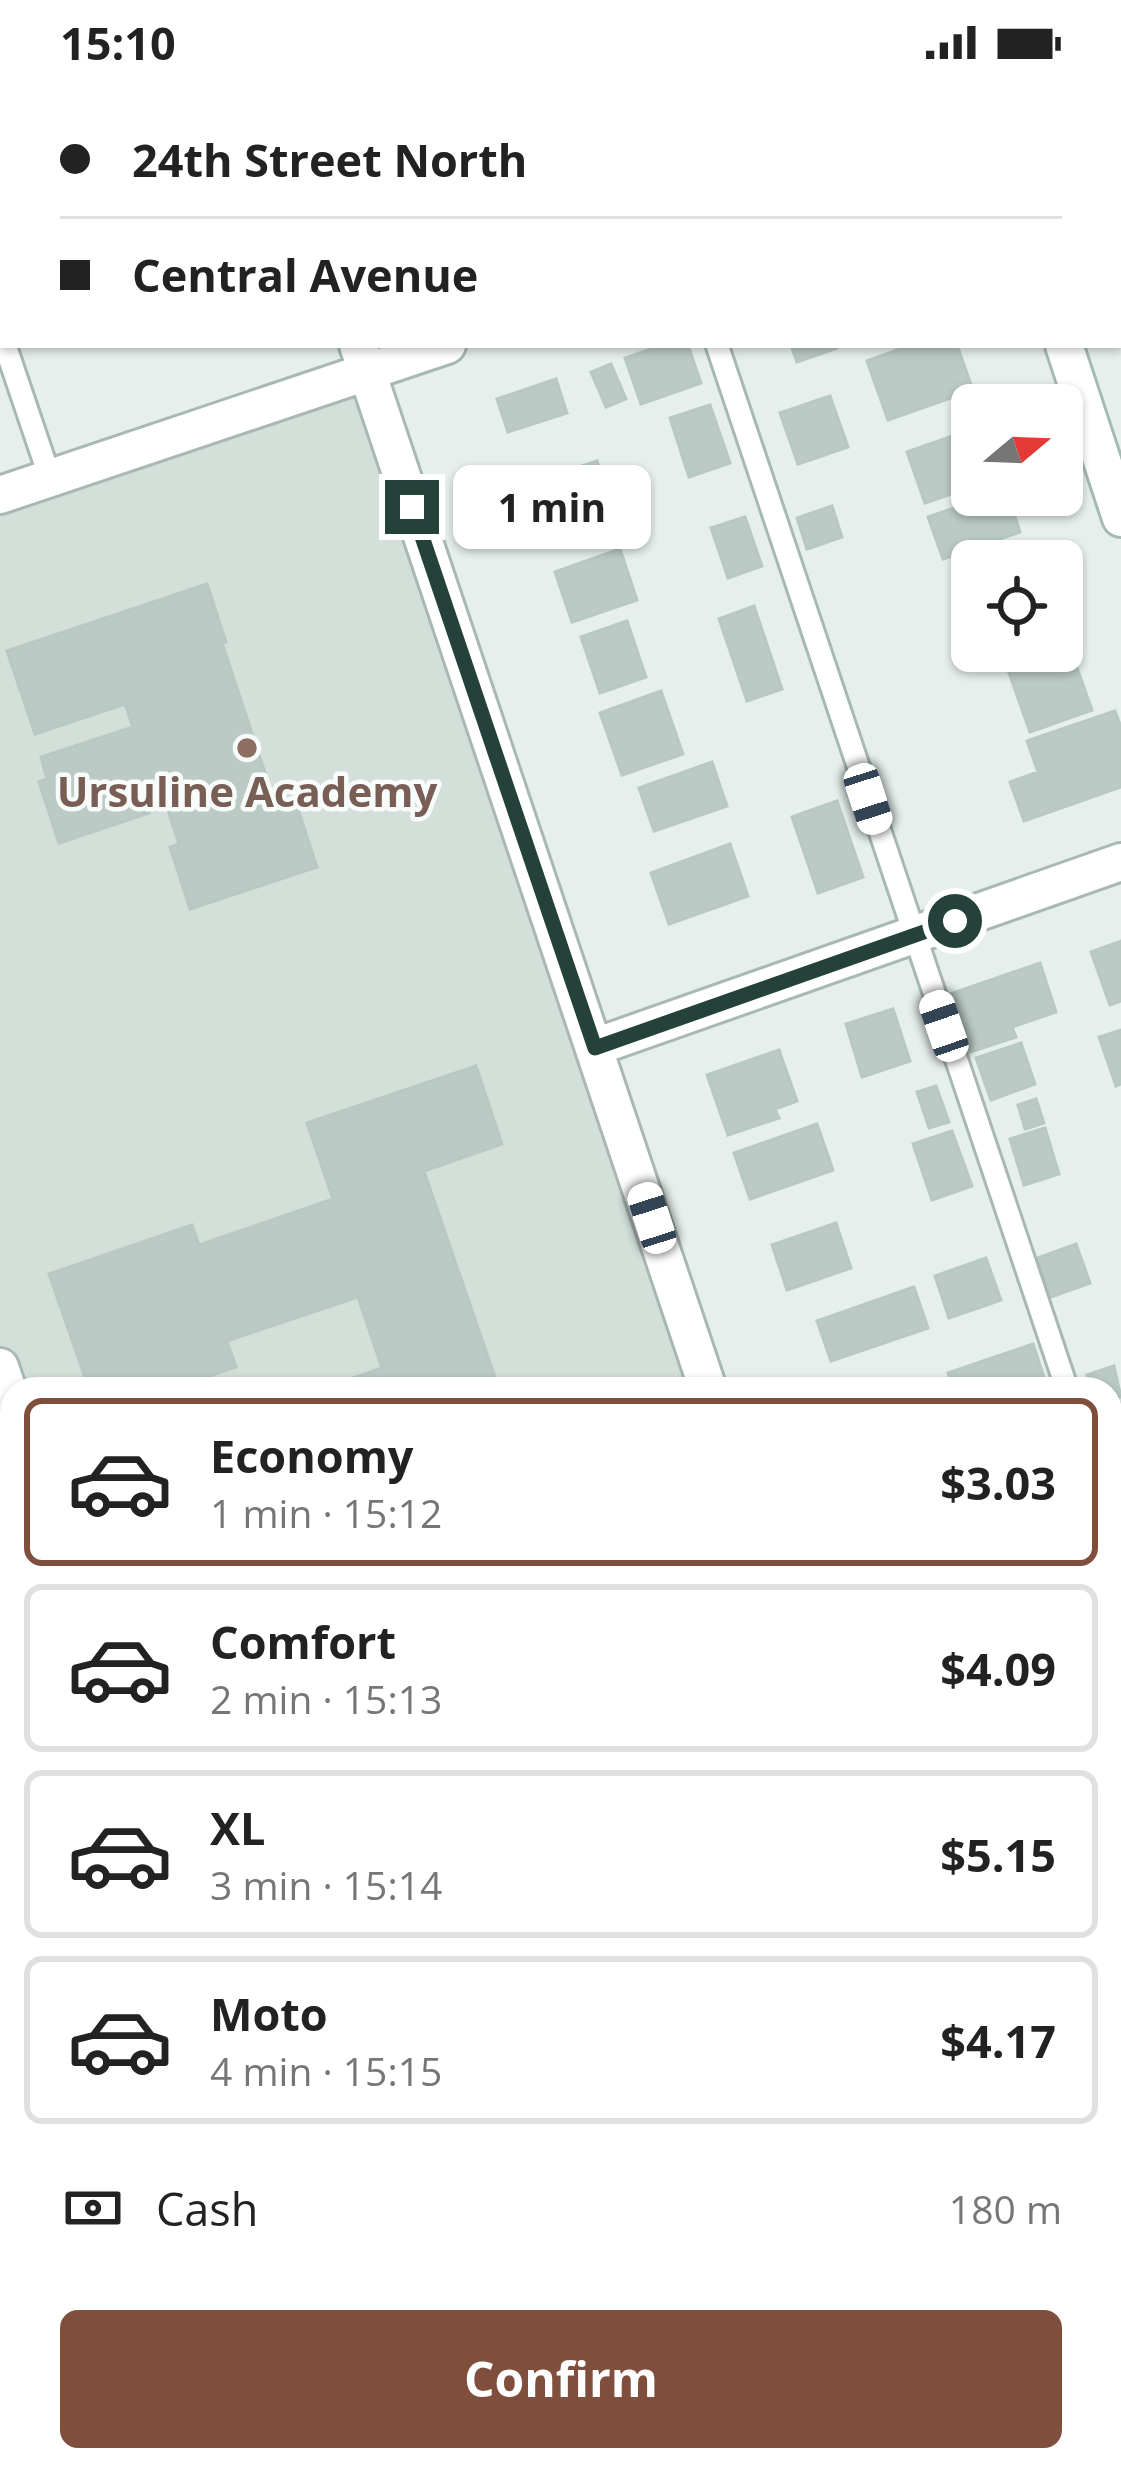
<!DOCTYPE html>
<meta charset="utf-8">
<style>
:root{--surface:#fff;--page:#f6f6f6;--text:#222;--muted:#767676;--line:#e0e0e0;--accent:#804e3d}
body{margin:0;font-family:"Open Sans",sans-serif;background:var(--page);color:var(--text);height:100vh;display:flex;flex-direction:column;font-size:45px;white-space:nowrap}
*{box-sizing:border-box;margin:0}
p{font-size:39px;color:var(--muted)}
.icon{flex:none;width:66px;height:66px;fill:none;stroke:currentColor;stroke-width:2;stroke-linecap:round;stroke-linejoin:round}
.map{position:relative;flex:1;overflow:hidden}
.side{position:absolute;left:0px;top:1293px;width:1122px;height:1095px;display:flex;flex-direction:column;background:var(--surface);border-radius:36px 36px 0 0;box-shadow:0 3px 9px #0004}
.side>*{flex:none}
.guide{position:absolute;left:0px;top:0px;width:1122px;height:264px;box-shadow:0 3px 9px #0004;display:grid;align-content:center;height:264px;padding:0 60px;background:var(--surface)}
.needle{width:78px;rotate:71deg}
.controls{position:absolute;left:951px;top:300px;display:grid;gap:24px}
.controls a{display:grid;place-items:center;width:132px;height:132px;border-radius:18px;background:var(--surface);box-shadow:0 3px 9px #0004;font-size:60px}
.end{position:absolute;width:54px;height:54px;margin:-27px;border:15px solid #24423a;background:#fff;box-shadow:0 0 0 6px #fff}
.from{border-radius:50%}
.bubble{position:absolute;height:84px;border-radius:18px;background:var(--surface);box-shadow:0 3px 9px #0004;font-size:39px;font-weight:700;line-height:84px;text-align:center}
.car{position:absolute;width:36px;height:72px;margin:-36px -18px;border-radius:15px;box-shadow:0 0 9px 3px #0007;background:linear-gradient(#fff 24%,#345 0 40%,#fff 0 76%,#345 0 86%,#fff 0)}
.guide b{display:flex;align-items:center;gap:42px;height:114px;font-size:45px}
.guide b+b{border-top:3px solid var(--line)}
.guide i{width:30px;height:30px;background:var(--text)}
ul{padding:21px 0 0;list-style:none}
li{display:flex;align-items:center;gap:36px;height:168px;margin:0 24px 18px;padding:0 36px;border:6px solid var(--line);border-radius:18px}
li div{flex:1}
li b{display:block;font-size:45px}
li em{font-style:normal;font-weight:700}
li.selected{border-color:var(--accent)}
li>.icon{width:108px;height:108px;stroke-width:1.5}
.pay{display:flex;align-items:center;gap:30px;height:132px;padding:0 60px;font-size:45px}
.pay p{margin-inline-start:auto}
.action{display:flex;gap:24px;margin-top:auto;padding:24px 60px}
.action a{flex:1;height:138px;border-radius:18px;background:var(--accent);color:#fff;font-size:48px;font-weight:700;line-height:138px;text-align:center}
.status{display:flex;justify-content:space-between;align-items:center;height:84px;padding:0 60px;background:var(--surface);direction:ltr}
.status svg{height:33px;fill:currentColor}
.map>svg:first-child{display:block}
.built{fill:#d4dfda}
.building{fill:#bbcac4;stroke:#b8c9c2;stroke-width:3}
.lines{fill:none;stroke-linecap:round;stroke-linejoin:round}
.service-casing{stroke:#a8b8b2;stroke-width:27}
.minor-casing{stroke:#a8b8b2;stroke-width:42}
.tertiary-casing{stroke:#a8b8b2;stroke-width:42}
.secondary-casing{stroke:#a4bbb3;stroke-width:42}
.service{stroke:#fff;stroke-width:21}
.minor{stroke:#fff;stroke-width:36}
.tertiary{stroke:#fff;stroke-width:36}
.secondary{stroke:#fff;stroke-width:36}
.route{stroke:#24423a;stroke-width:15}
.education-dot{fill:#8d6e63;stroke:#f7fbf9;stroke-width:4.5}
.labels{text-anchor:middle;stroke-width:9;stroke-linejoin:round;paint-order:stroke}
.education-label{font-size:42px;font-weight:bold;fill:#785e54;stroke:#f7fbf9}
</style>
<div class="status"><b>15:10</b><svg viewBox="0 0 49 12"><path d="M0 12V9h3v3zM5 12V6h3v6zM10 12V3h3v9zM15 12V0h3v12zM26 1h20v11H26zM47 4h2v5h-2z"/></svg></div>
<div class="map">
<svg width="1121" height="2386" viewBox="0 0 1121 2386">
<rect width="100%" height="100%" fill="#e6efeb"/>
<path class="built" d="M 367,288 L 708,1305 L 12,1305 L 12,1898 L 0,1902 L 0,411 Z"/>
<path class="building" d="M 663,261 L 688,261 L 701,299 L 641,320 L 625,274 Z
M 791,261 L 836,261 L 837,264 L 797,278 Z
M 911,261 L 957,261 L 973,306 L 888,336 L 867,277 Z
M 611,280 L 626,315 L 606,323 L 591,288 Z
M 556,295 L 567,329 L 508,348 L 497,315 Z
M 830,312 L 848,363 L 798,380 L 780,329 Z
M 710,321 L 730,379 L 689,393 L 670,334 Z
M 972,345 L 972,403 L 925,419 L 907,368 Z
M 597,377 L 612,419 L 537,445 L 523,402 Z
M 992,411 L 1008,411 L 1020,448 L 943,475 L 928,433 Z
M 832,422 L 842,453 L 807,465 L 797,434 Z
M 745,433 L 762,482 L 728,494 L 711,444 Z
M 620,465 L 637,516 L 572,538 L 555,488 Z
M 207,500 L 226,558 L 222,559 L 275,719 L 294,713 L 317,783 L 190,825 L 170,763 L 179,760 L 160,702 L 142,708 L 149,729 L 59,759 L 39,698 L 47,695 L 41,673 L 133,643 L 125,620 L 35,650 L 7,567 Z
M 754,522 L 782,605 L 747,617 L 719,535 Z
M 627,537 L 646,593 L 600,609 L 581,553 Z
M 1066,553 L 1092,626 L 1030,648 L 1004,575 L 1026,567 L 1062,567 L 1062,554 Z
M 661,607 L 683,670 L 622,691 L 600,629 Z
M 1115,627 L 1121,643 L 1121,703 L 1024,737 L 1010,698 L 1038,688 L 1027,657 Z
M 712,678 L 727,722 L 654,747 L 639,704 Z
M 837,717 L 863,793 L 818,809 L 792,733 Z
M 730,760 L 748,812 L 669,840 L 651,789 Z
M 1121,857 L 1121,917 L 1110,921 L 1091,868 Z
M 1040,879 L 1056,928 L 1012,943 L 1016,953 L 970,968 L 950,910 Z
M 893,925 L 910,977 L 862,993 L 846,940 Z
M 1121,946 L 1121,1000 L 1116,1002 L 1099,953 Z
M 1021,959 L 1035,1000 L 991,1016 L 976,974 Z
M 779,966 L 797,1017 L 775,1025 L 779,1034 L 728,1051 L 707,991 Z
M 476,982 L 502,1060 L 424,1087 L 499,1305 L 321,1305 L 382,1284 L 358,1213 L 227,1257 L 236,1283 L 171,1305 L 89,1305 L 49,1190 L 192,1141 L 199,1161 L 333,1115 L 307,1039 Z
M 936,1002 L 949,1038 L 929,1044 L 917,1008 Z
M 1036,1015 L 1044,1039 L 1025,1045 L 1018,1021 Z
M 817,1040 L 833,1086 L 750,1115 L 734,1069 Z
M 1045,1044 L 1059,1090 L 1024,1101 L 1010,1055 Z
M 952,1047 L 972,1102 L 932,1116 L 913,1060 Z
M 836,1139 L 851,1184 L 787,1206 L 772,1161 Z
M 1076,1160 L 1090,1199 L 1051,1213 L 1038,1174 Z
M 986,1174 L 1001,1216 L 949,1234 L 935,1192 Z
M 914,1203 L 928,1244 L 831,1277 L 817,1237 Z
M 1033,1260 L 1047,1302 L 954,1305 L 948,1289 Z
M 1114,1282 L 1121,1313 L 1110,1316 L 1110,1305 L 1091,1305 L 1087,1291 Z
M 0,1396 L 12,1431 L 12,1469 L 0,1474 Z
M 1117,1953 L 1121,2004 L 1110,2007 L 1110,1956 Z
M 1121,2029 L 1121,2086 L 1110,2090 L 1110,2033 Z
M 12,2055 L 12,2114 L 0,2118 L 0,2060 Z
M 1121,2114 L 1121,2194 L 1113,2197 L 1110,2117 Z
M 205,2376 L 256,2376 L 259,2386 L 178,2386 Z
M 468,2376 L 551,2376 L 522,2386 L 472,2386 Z"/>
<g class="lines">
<g class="service-casing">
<path id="service" d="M 628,0 L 629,3
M 5,261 L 50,394
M 717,261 L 1067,1305
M 1110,1433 L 1121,1465
M 0,2324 L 12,2360
M 17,2376 L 21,2386
M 713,2376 L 717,2386"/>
</g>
<g class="minor-casing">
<path id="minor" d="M 1119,33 L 1121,32
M 0,411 L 447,261
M 595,963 L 1121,778
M 0,1283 L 12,1318
M 365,2376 L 368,2386"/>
</g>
<g class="tertiary-casing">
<path id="tertiary" d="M 272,0 L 273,3
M 358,261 L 708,1305
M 1110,1529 L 1121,1526
M 0,1902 L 12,1898
M 1110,2276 L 1121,2272
M 1075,2376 L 1079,2386
M 770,2386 L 802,2376"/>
</g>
<g class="secondary-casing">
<path id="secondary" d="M 977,0 L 978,3
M 1064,261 L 1121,434"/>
</g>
<use href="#service" class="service"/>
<use href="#minor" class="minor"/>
<use href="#tertiary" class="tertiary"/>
<use href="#secondary" class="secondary"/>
</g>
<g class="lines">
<path class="route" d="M 412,423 L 595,964 L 955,837"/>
</g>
<circle class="education-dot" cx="247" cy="664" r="12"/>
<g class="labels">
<g class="education-label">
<text x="247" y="723">Ursuline Academy</text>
</g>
</g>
</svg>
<div class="controls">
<a><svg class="needle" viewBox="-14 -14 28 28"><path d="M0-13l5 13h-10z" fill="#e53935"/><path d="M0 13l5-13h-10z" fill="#767676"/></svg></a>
<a><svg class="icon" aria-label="locate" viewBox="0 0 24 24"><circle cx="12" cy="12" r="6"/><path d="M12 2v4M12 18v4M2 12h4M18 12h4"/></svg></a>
</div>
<i class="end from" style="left:955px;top:837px"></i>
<i class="end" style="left:412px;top:423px"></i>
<div class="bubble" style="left:453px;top:381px;width:198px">1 min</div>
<i class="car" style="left:868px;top:715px;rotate:162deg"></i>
<i class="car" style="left:944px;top:942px;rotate:341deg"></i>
<i class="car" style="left:652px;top:1134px;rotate:342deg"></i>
<div class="guide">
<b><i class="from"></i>24th Street North</b>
<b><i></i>Central Avenue</b>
</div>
<section class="side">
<ul>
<li class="selected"><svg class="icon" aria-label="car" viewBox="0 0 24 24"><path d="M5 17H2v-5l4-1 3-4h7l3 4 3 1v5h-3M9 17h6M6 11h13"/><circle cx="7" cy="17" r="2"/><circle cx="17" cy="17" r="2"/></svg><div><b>Economy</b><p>1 min · 15:12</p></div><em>$3.03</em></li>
<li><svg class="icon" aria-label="car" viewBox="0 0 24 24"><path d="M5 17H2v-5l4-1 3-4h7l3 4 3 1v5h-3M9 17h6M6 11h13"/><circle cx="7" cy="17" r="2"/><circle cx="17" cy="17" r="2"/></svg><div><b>Comfort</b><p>2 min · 15:13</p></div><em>$4.09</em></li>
<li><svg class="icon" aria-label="car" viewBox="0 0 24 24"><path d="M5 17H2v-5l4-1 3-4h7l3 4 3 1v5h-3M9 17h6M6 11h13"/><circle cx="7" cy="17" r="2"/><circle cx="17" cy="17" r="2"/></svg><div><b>XL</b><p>3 min · 15:14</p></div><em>$5.15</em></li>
<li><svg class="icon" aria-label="car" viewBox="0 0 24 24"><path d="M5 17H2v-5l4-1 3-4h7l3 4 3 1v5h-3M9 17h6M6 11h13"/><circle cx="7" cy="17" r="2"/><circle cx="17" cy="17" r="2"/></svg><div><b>Moto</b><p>4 min · 15:15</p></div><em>$4.17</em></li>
</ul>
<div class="pay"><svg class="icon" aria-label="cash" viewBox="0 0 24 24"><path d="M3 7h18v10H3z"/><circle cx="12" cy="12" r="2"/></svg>Cash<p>180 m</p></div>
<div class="action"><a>Confirm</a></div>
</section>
</div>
